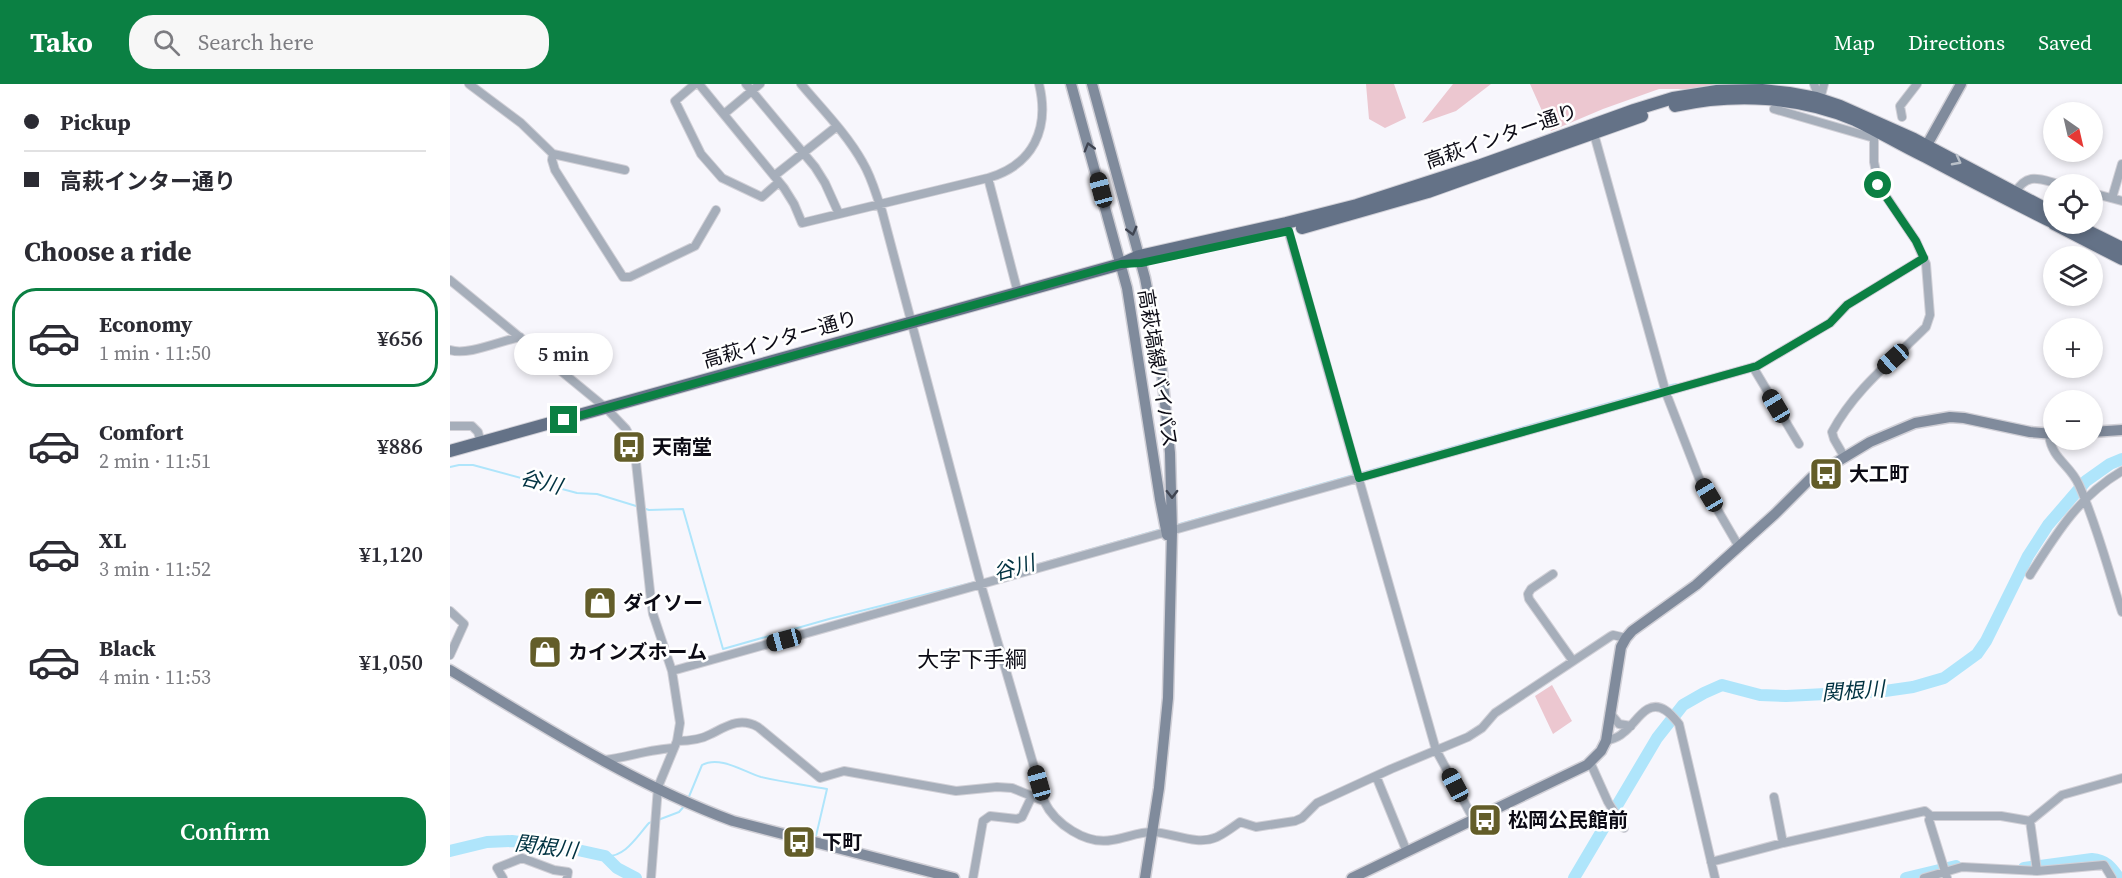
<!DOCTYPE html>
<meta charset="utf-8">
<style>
:root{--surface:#fff;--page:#f7f7f7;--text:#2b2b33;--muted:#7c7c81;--line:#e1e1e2;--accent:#0b8043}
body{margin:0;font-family:"Source Serif 4","Noto Sans JP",serif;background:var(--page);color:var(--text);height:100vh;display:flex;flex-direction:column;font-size:22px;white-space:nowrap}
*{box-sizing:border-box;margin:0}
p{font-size:20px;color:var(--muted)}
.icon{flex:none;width:33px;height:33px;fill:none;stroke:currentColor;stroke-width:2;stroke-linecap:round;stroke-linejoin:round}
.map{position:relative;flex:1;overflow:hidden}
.sheet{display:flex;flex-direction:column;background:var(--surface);width:450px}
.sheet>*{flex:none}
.guide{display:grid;align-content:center;height:132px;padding:0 24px;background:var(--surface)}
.needle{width:39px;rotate:146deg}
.buttons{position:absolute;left:1593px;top:18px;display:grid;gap:12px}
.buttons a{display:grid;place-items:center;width:60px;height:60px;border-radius:50%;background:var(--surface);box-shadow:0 3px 9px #0003;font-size:30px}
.end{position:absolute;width:27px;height:27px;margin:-14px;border:8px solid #0b8043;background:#fff;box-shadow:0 0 0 3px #fff}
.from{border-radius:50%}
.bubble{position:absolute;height:42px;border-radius:21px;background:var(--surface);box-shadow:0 3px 9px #0003;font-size:20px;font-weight:600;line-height:42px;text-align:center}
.car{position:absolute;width:18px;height:36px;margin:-18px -9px;border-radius:8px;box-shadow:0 0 4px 2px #0007;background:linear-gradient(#222 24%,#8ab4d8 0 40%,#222 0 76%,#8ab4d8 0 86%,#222 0)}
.guide b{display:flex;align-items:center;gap:21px;height:57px;font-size:22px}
.guide b+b{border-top:2px solid var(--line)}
.guide i{width:15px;height:15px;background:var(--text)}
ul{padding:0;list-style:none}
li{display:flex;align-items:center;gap:18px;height:99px;margin:0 12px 9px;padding:0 12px;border:3px solid transparent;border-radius:24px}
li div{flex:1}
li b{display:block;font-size:22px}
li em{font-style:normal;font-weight:600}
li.active{border-color:var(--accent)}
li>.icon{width:54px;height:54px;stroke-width:1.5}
h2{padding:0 24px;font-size:27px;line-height:72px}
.button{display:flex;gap:12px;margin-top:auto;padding:12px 24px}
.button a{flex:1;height:69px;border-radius:24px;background:var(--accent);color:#fff;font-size:24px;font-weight:600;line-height:69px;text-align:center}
header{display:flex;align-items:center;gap:36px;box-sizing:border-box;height:84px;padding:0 30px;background:var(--accent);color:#fff}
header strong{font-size:28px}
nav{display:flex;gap:33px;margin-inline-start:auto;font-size:21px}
.search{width:420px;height:54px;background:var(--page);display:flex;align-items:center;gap:15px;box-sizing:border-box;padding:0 21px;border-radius:24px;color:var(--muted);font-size:22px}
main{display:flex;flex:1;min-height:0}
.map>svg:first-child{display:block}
.green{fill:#ecc7d0}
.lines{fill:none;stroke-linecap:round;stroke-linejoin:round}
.stream{stroke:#afe5fb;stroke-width:2}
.river{stroke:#afe5fb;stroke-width:12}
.street-casing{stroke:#d1d0d7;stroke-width:10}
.secondary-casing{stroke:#d1d0d7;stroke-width:13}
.primary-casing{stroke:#d1d0d7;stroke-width:14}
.street{stroke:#a6aeba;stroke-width:8}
.secondary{stroke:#808b9c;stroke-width:10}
.primary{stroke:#647287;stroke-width:12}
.oneway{stroke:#404552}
.oneway2{stroke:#b9c0c9}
.route{stroke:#0b8043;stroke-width:8}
.labels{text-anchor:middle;stroke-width:5;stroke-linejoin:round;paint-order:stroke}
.street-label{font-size:20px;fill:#0c0b15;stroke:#fff}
.poi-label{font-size:20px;font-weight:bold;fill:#0c0b15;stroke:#fff;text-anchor:start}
.water-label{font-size:21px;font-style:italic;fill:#003241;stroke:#fff}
.quarter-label{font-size:22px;fill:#0c0b15;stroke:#fff}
</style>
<header>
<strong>Tako</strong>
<div class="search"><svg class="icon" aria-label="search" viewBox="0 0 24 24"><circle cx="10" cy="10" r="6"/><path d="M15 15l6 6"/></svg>Search here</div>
<nav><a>Map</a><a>Directions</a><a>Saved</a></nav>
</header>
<main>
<section class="sheet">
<div class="guide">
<b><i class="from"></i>Pickup</b>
<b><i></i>高萩インター通り</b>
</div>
<h2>Choose a ride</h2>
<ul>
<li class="active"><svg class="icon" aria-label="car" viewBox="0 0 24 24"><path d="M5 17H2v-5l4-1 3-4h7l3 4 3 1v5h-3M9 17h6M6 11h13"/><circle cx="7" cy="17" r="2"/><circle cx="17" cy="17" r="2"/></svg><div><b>Economy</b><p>1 min · 11:50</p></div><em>¥656</em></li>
<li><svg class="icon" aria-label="car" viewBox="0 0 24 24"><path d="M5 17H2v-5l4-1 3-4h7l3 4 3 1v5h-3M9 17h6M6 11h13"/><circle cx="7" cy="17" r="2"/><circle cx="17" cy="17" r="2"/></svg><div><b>Comfort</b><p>2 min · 11:51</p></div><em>¥886</em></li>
<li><svg class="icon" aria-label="car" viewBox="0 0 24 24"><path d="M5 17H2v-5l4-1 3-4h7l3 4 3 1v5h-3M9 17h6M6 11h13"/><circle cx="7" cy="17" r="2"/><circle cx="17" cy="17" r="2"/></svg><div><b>XL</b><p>3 min · 11:52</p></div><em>¥1,120</em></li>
<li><svg class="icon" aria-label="car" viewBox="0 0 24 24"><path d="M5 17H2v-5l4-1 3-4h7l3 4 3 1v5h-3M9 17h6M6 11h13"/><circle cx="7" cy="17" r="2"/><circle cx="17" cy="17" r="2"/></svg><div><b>Black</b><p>4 min · 11:53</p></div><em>¥1,050</em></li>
</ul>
<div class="button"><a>Confirm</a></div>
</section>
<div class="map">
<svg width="1672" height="794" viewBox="0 0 1672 794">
<rect width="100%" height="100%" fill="#f7f6fc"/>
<path class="green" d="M 916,0 L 944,0 L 956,34 L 935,44 L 919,35 Z
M 1003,0 L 1041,0 L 1006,27 L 972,39 Z
M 1080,0 L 1267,0 L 1239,5 L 1209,5 L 1153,25 L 1101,47 Z
M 1102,601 L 1122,637 L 1103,650 L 1085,612 Z"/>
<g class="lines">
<path class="stream" d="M 1217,302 L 1226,300
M 0,383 L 9,381 L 23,381 L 127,409 L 147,410 L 199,426 L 233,425 L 273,565 L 379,535 L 525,498
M 726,441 L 1212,304
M 582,482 L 712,445
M 238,715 L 252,681 C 270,671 294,688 311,693 C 333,698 355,701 377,705 L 366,752
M 208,736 L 229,728 L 236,720
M 155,772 C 175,774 187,752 199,739 L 202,738"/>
<path class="river" d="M 0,767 L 37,758 L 62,757 L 123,765 L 155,772 L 167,784 L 186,794
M 1574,784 L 1642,775 C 1656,776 1661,783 1669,794
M 1124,794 L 1207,654 L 1233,621 L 1254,609 L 1272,601 L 1310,611 L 1336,612 L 1435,607 L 1463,603 L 1494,594 L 1527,570 L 1536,557 L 1578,472 L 1598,441 L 1636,397 L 1660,380 L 1672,375
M 1456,794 L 1506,782"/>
<g class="street-casing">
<path id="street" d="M 19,0 L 71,39 L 103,70 L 175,86
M 245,0 L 225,17 L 251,70 L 272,94 L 312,113 L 329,98
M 249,0 L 334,104 L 344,120 L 352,139 L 538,94 C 583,81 600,45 589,0
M 296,0 L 365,83 L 375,99 L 389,130
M 351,0 C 372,25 397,50 413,79 C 422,94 426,111 432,127 L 531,501 L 594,717 C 605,740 636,761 662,756 C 676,754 688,748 703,748 C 723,749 747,762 767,753 C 775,749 783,743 790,738 L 806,743 L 845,737 L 852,734 L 867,719 L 941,685 L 1018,653 L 1032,644 L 1045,629 L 1161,552 L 1163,551 L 1176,554
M 1364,0 L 1369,14
M 1369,19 L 1374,0
M 1324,25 L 1424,54
M 274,30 L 310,0
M 1452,33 L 1450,22 L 1467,0
M 1144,50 L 1216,309 L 1249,394 L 1288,461
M 103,70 L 102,76 L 105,86 L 173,193 L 180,193 L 245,162 L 266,126
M 324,92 L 386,43
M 538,94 L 568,209
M 1565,109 C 1577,88 1589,95 1609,100
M 1642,109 L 1672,117
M 1662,114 L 1672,80
M 836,139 L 986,666 L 1024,736
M 0,196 L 156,324 L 176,345 L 184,360 L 201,516 L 203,530 L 222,587 L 230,639 L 227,657 L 208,703 L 201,794
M 0,266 C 17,272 50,257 70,253
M 1303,283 L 1349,360
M 0,342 L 22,342 L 28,348 L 31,359
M 1599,351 C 1602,376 1620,380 1629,401 C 1647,441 1658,486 1672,528
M 1395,374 L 1384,355 L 1382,348 C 1405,305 1442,277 1476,243 L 1480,231 L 1476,180 L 1466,157 L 1429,102 L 1424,78 L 1424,54 L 1427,48
M 1103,490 L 1081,505 L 1078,510 L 1079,515 L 1123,577
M 1580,491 C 1606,450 1629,412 1672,387
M 0,527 L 14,540 L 0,571
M 222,587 L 1307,282 L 1380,239 L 1397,221 L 1474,174
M 1160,629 L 1169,640 L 1181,642
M 227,657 C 238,657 252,655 261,650 C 277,642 290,633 308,643 L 370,694 L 394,687 L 506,707 L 547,703 L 562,704 L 594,717
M 1156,657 C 1162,655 1168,654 1173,649 C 1186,640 1196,614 1215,626 C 1220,629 1225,635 1229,640 L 1265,794
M 155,676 C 178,673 201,665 224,664
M 1140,678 L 1158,718 L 1174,744
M 926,692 L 957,768
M 1324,713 L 1333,759
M 1481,732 L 1479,736 L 1497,794
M 1580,737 L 1587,787
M 1261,778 L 1333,759 L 1475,727 L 1481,732 L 1551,732 L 1580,737 L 1612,711 L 1672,694
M 53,794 L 47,784 L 72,774 L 104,786 L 118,788 L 117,794
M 523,794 L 533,737 L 540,732 L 567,735 L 572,733 L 582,712
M 1474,794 L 1512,783 L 1587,787 L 1654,781 L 1662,794"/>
</g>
<g class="secondary-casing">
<path id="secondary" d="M 621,0 L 677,204 L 710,415 L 717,451
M 642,0 L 695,194 L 711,279 L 720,369 L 722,447 L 718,614 L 709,704 L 695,794
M 1473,68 L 1511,0
M 1642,348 L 1672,346
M 0,586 C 91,641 183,700 283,737 L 504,794
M 902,794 L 1137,681 L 1151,667 L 1156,657 L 1171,563 L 1176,554 L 1182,547 L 1246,501 L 1325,430 L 1362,393 L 1420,358 L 1465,339 L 1500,333 L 1514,334 L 1580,348 L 1604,350"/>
</g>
<g class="primary-casing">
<path id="primary" d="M 1225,22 C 1284,9 1349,12 1405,36 C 1428,47 1451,61 1474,72 C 1517,95 1560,117 1604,139
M 1604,140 L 1672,175
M 1624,140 L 1672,164
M 852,144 L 978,108 L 1192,32
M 0,367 L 671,180 L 689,172 L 836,139 L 907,121 L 1031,81 L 1184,26 L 1223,14 L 1267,7 L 1312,6 L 1339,9 L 1366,14 L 1390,22 L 1464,55 L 1604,129"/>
</g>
<use href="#street" class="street"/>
<use href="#secondary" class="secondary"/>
<use href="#primary" class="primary"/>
</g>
<defs><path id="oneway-chevron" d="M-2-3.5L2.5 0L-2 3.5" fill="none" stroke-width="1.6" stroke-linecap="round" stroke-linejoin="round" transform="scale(1.5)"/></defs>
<g class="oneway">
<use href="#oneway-chevron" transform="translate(639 63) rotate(-106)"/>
<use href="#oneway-chevron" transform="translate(682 147) rotate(75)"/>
<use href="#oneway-chevron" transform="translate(722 410) rotate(89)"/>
</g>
<use class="oneway2" href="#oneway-chevron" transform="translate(1507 77) rotate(28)"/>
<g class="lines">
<path class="route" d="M 114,336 L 652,185 L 671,180 L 691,179 L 839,147 L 909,394 L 1307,282 L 1380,239 L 1397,221 L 1474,174 L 1466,157 L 1428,101"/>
</g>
<defs>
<g id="bus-square" transform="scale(1.725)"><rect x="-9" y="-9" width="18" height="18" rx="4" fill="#635d29" stroke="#fff"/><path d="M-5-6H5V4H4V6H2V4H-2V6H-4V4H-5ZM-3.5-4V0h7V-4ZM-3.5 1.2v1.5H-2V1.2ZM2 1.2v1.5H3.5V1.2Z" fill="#fff"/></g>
<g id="shop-square" transform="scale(1.725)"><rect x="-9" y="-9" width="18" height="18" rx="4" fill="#635d29" stroke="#fff"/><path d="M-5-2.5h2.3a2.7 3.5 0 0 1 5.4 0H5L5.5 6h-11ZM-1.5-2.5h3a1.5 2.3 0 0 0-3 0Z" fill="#fff"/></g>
</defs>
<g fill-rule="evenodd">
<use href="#bus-square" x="179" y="363"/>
<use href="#bus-square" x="1376" y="390"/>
<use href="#shop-square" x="150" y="519"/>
<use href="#shop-square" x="95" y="568"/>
<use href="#bus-square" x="1035" y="736"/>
<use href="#bus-square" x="349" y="758"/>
</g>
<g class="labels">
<g class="street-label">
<text transform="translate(1051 52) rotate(-19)" y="7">高萩インター通り</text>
<text transform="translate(330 255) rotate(-16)" y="7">高萩インター通り</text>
<text transform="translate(708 284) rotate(81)" y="7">高萩塙線バイパス</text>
</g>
<g class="poi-label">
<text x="202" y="370">天南堂</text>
<text x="1399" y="397">大工町</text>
<text x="173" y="526">ダイソー</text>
<text x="118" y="575">カインズホーム</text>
<text x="1058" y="743">松岡公民館前</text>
<text x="372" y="765">下町</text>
</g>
<g class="water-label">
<text transform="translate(91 398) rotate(14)" y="7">谷川</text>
<text transform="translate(564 484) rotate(-16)" y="7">谷川</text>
<text transform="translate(1403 607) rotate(-4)" y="7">関根川</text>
<text transform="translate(96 763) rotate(7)" y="7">関根川</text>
</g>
<g class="quarter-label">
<text x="522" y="583">大字下手綱</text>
</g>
</g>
</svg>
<div class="buttons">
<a><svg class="needle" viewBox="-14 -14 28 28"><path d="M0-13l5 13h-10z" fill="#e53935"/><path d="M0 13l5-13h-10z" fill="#7c7c81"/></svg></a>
<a><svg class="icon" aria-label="locate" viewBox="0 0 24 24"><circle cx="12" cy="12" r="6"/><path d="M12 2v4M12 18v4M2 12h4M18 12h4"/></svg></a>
<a><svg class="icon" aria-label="layers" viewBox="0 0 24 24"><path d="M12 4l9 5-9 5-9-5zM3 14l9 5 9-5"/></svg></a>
<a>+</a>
<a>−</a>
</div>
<i class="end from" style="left:1428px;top:101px"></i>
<i class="end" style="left:114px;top:336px"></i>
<div class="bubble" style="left:64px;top:249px;width:99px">5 min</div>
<i class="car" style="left:651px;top:106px;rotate:345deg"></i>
<i class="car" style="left:1443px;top:275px;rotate:228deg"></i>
<i class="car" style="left:1326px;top:322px;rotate:329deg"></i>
<i class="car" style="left:1259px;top:411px;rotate:329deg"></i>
<i class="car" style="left:334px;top:556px;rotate:255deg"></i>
<i class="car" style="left:589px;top:699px;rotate:344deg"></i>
<i class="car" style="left:1005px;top:701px;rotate:332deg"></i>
</div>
</main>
